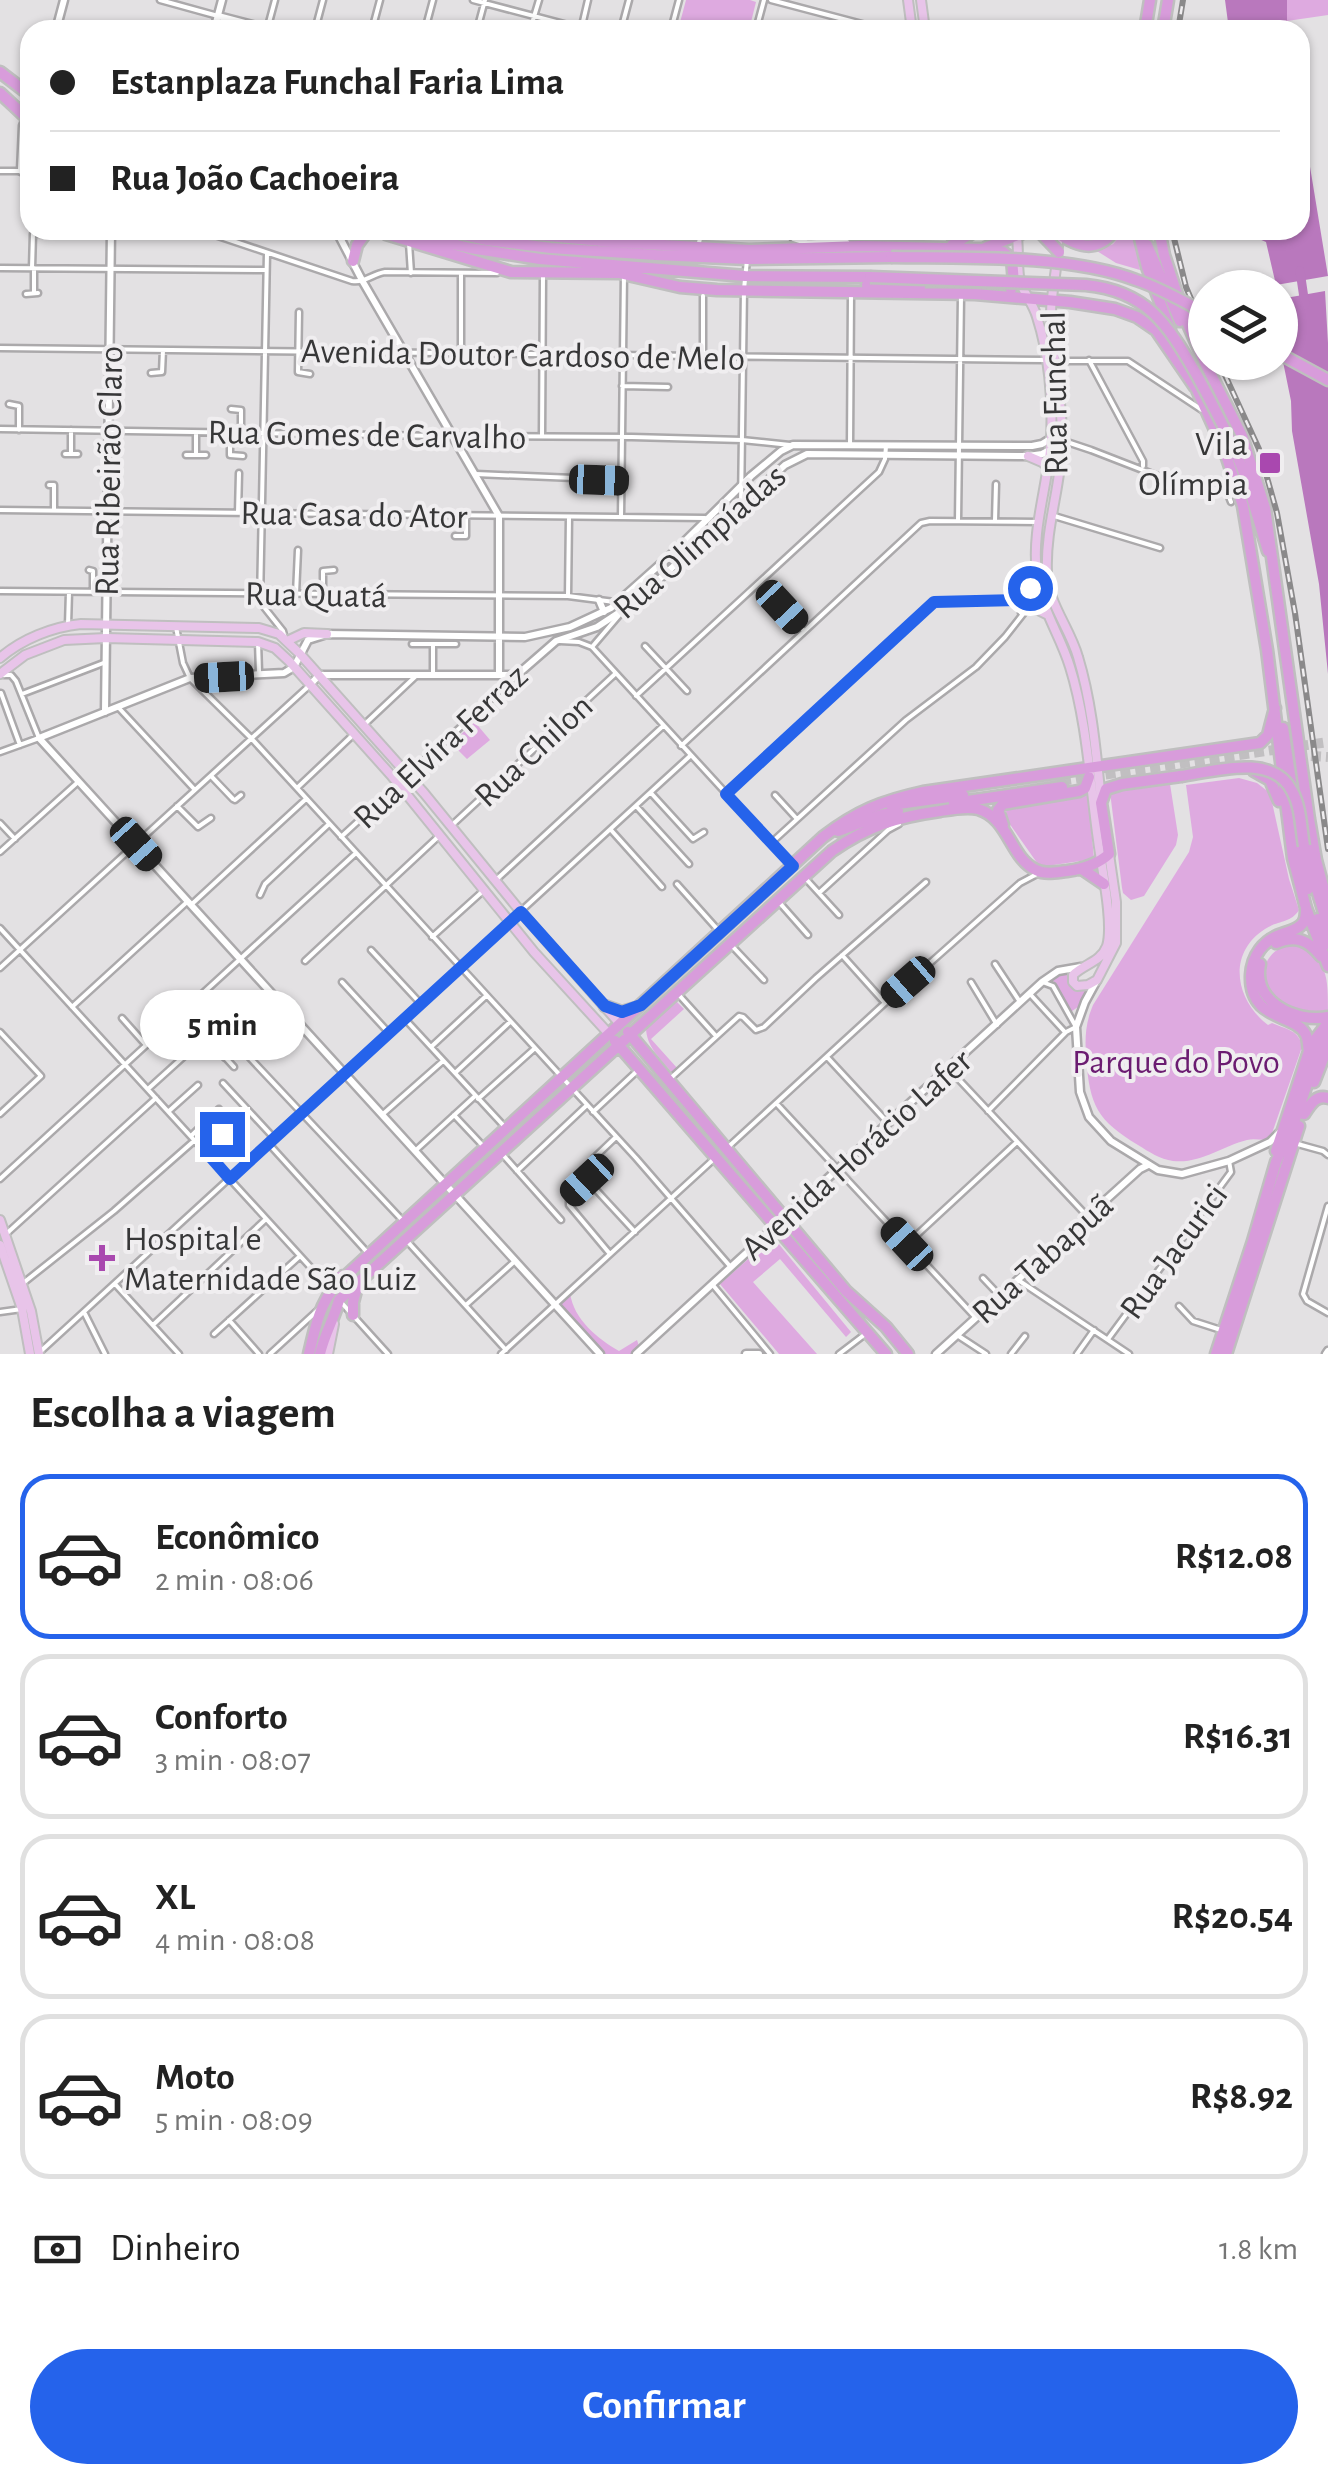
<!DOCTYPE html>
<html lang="pt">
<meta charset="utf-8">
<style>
:root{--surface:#fff;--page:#f6f6f6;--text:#222;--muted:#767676;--line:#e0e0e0;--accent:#2563eb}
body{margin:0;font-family:"Alegreya Sans",sans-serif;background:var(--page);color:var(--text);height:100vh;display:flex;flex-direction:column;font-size:38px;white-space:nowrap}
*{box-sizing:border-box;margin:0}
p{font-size:32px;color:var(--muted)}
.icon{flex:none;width:55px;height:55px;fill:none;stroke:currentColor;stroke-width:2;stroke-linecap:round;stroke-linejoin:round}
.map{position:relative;height:1354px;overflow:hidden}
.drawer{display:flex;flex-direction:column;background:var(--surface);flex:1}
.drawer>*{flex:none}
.guide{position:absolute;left:20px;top:20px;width:1290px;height:220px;border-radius:30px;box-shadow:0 2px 8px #0004;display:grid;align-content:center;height:220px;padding:0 30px;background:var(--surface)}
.fabs{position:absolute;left:1188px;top:270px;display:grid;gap:20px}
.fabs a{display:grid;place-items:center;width:110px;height:110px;border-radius:50%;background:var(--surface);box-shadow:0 2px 8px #0004;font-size:50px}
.end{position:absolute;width:45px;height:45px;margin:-22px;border:12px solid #2563eb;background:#fff;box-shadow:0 0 0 5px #fff}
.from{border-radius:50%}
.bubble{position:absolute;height:70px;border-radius:35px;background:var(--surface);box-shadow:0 2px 8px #0004;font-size:32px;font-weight:600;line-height:70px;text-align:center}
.car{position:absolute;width:30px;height:60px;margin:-30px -15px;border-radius:12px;box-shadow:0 0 8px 2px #0007;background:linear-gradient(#222 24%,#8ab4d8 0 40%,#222 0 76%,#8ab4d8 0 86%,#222 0)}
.guide b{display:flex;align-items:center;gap:35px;height:95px;font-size:38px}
.guide b+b{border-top:2px solid var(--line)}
.guide i{width:25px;height:25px;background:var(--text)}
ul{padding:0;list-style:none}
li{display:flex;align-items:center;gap:30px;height:165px;margin:0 20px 15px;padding:0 10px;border:5px solid var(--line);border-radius:30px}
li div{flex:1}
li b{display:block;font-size:38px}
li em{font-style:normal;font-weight:600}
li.active{border-color:var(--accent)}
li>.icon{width:90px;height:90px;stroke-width:1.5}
h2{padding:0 30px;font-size:45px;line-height:120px}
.pay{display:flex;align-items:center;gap:25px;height:110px;padding:0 30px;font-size:38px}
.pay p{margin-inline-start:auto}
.action{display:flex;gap:20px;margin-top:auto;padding:20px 30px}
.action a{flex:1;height:115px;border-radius:60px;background:var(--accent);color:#fff;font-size:40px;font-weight:600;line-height:115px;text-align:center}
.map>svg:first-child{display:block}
.green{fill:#deaae0}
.water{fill:#b978bd}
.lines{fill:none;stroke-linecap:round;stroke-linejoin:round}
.river{stroke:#b978bd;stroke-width:9}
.highway-tunnel{stroke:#c1bfc1;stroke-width:10;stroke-dasharray:10 5;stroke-linecap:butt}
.street-casing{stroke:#aba9ab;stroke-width:9}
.secondary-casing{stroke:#aba9ab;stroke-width:11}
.primary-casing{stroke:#bfbfbf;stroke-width:12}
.highway-casing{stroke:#bfbfbf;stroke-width:15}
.street{stroke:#fff;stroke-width:4}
.secondary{stroke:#fff;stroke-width:6}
.primary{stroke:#e8c4e9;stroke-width:8}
.highway{stroke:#d89cdb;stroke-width:10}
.rail-casing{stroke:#8a898a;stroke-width:6}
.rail{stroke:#f0eef0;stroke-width:2.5;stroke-dasharray:8;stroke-linecap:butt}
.highway-bridge-casing{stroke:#bfbfbf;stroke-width:15;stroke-linecap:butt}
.highway-bridge{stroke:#d89cdb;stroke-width:10}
.route{stroke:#2563eb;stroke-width:12}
.poi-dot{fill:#a948af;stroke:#f0eef0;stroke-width:4}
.labels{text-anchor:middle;stroke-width:8;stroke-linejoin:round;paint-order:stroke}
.street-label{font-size:35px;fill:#373738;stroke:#f0eef0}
.poi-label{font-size:35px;fill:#373738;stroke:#f0eef0;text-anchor:end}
.park-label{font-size:35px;fill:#6b1c71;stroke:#f0eef0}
</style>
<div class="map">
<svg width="1328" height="1354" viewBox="0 0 1328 1354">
<rect width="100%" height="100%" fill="#e3e1e3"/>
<path class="green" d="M 686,0 L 750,0 L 756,2 L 749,30 L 678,30 Z
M 1287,0 L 1328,0 L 1328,15 L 1287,21 Z
M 622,230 L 699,230 L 695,243 L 621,237 Z
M 1125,230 L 1133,230 L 1140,270 L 1116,263 L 1097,251 L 1113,244 Z
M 474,721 L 490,740 L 467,759 L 452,744 Z
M 1239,778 L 1257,783 L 1270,793 L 1289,879 L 1299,910 C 1290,924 1278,920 1265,929 C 1226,954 1236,1001 1268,1025 L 1272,1023 C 1285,1029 1300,1030 1302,1047 L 1270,1139 C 1262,1141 1255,1138 1247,1140 C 1222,1146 1201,1164 1173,1161 C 1160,1159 1149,1152 1138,1145 C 1097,1120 1090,1106 1086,1058 C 1085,1038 1085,1024 1093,1005 L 1189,852 L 1193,837 L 1186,785 Z
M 1170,784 L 1178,835 L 1176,845 L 1144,896 L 1131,900 L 1123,893 L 1122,888 L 1110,792 Z
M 1088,795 L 1094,859 L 1040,867 L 1009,823 L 1005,807 Z
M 1297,943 C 1328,961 1328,976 1328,1013 C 1313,1015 1294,1013 1281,1005 C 1250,986 1262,946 1297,943 Z
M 1073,970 L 1071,983 L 1092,986 L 1081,1005 L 1072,1011 L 1068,1010 L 1056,983 L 1050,979 L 1056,974 Z
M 676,1001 L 684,1009 L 651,1039 L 678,1069 L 673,1074 C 661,1059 646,1047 646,1027 Z
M 773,1237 L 851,1332 L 846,1337 L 780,1259 L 753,1282 L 817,1354 L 779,1354 L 720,1284 Z
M 570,1293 C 574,1320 597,1338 619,1351 L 637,1340 L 640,1349 L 634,1354 L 604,1354 L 558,1305 Z"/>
<path class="water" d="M 1225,0 L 1287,0 L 1287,30 L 1229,30 Z
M 1300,106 L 1328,276 L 1276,285 L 1266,242 L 1259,239 L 1257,231 L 1300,230 Z
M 1325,291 L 1328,343 L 1328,674 L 1319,584 L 1292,431 L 1291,401 L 1280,347 L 1280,299 Z"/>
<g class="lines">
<path class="river" d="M 1300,271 L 1305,305"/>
<path class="highway-tunnel" d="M 1296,755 L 1328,757
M 1061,781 L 1328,742"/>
<g class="street-casing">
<path id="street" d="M 160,0 L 218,16
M 473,0 L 587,30
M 771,0 L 885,30
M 267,30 L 275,0
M 315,30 L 323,0
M 372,30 L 380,0
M 425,30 L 433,0
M 477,30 L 485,0
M 530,30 L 539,0
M 581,30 L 588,0
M 621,30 L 629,0
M 671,30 L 679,0
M 756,30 L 764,0
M 0,171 L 20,171
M 200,230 L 352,281 C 365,283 372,274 385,272 L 497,273
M 789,230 L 793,239 C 809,246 829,239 847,242
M 409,243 L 411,273
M 698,247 L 702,230
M 267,253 L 260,602 L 283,631 L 285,639
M 0,268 L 265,270
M 32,268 L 33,234 L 53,233
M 34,268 L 34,293
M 26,294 L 38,293
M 299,312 L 298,372 L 310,374
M 0,348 L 1046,360
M 461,353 L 461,273
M 703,356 L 703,296
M 1089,360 L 1143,461 L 1143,466
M 1056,361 L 1128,361 L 1202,410
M 151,373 L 162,372 L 163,350
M 622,386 L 668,387
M 9,404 L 19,406 L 19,430
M 231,409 L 241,410 L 241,433
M 0,429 L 442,436 L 632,437 L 742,440 L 790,445
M 230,433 L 230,455 L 243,456
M 542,436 L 543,276
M 1062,443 L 1070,443 L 1091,450 L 1194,490 L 1226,489 L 1231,502
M 850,446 L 851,295
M 65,454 L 78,454
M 71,454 L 71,430
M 186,455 L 206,455
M 196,455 L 196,434
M 476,474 L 622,480
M 49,485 L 54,485 L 54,510
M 741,505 L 744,289 L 747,260
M 0,510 L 705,518
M 238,513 L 239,473
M 1051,515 L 1160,548
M 621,517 L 624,274
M 958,521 L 961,296
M 995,521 L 996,484
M 455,536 L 466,536 L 466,516
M 89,570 L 93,571 L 93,592
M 0,591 L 568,596 L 630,604
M 296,594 L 298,550
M 323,594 L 323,571 L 334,570
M 568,596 L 569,517
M 782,607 L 804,631
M 1021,613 L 1022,600 L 1028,593 L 1034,571
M 68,625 L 69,592
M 176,627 L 183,663 L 190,678 L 251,738 L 636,1158 L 729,1265
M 560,641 L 579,642 L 592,647 L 790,863
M 258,642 L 259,672
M 412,644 L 456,644
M 645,646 L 687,691
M 592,647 L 621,613
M 433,675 L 433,645
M 1,693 L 20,745
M 22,694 L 106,662
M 636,696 L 879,472 L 885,459 L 886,446
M 118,707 L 195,790
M 366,723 L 417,675
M 681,746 L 921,523 L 930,521 L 1038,522
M 0,752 L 39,738 L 16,681 L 11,675 L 4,675
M 212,777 L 233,799 L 235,800 L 241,795
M 297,788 L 354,734
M 651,793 L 693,839 L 704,832
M 725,793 L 935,602 L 1022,600
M 775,795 L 797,819
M 177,806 L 198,827 L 211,818
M 636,806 L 689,864
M 0,823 L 15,839
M 451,826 L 615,674
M 611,830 L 662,887
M 341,837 L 514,678
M 771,843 L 906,720 L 976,667 L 1005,637 L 1027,609 L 1042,601
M 0,852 L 78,782
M 497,879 L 663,726
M 806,879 L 839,915
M 677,884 L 718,930
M 819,893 L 888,830 L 899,824
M 260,895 L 265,884 L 329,824
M 778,901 L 808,935
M 192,904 L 306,799
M 0,928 L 314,1271
M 432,937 L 483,891
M 733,947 L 764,980
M 371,950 L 421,1004
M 842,955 L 885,1003
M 305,961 L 440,835
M 995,964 L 1020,1002
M 0,968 L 310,685
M 342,982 L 389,1033
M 971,982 L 997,1025
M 1045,983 L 1053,986 L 1076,1027
M 1030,994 L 1064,1031
M 679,995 L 716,1036
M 72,1007 L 187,902
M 183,1011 L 234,1067
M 122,1018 L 146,1045
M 405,1019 L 503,1125
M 0,1032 L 41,1076 L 0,1114
M 431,1047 L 486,996
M 827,1057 L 888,1123
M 225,1058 L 240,1044
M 250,1058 L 404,1222
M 950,1070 L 1087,1216
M 455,1073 L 510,1022
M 672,1077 L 739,1016 L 743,1017 L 756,1030 L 764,1027 L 816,978 L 926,882
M 223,1083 L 274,1138
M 148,1089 L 232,1013
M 478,1099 L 534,1049
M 776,1103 L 976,1318
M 169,1111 L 198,1085
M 988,1111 L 1066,1032 L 1074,1028
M 593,1112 L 636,1072
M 383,1114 L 443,1061
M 454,1115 L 485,1148
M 222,1134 L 234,1147
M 191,1136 L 219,1109
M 1294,1143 L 1323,1151 L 1328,1155
M 269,1144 L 366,1251
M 726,1149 L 885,1003 L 1020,883 L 1037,874
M 415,1151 L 474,1097
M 208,1154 L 225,1138
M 504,1156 L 561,1220
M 594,1158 L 616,1137
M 598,1170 L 569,1197 L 569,1205 L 610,1254
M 517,1171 L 586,1106
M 0,1179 L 356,853
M 587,1180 L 635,1232
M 1328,1206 L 1303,1294 L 1307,1301 L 1328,1313
M 5,1235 L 156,1098
M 406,1240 L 506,1350
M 907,1244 L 1017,1142
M 983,1278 L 1000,1296
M 1018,1280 L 1129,1354
M 22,1284 L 114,1211 L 195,1140
M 115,1284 L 179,1354
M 712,1284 L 770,1354
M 340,1301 L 388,1354
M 466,1305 L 515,1261
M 1179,1306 L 1193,1321 L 1221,1330
M 0,1312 L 22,1309
M 85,1314 L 105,1354
M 229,1320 L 259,1354
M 153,1325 L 266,1219
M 214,1334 L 300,1256
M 957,1335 L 986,1354
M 1108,1339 L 1231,1172 L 1229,1161
M 41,1351 L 690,756
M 270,1354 L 318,1310
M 501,1354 L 715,1158
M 839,1354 L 864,1335
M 1011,1354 L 1025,1336
M 1077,1354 L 1094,1330"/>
</g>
<g class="secondary-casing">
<path id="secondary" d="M 218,16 L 272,30
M 56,30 L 64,0
M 214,30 L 222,0
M 30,107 L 23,126 L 21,171 L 30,174
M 336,230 L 363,282 L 499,516 L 499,675
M 599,600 L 604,612
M 310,685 L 319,675 L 517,675 L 556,641 L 597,627 L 632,604 L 785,465 L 807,454 L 1028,456 L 1042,454 L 1061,444
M 105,712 L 111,230
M 1097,980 L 1085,1002 L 1076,1027 L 1080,1092 L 1089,1117 L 1111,1141 L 1158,1170 L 1182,1174 L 1229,1161 L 1270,1142 L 1279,1133
M 600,1354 L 39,738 L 190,678 L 284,673 L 294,667 L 308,640 L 327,634 L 525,637 L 570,627 L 611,608 L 675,551 L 751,476 L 781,451 L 793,445 L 1032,446 L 1042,444 L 1050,439
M 636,1354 L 1042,982 L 1058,971 L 1081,967
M 746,1354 L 759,1354
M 936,1354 L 1140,1169 L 1148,1165
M 1326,1354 L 1328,1351"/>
</g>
<g class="primary-casing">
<path id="primary" d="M 908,0 L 912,30
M 921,0 L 925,30
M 1016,230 C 1019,245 1017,260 1019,276 C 1021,291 1033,302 1037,317 C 1049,354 1053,399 1051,438 C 1049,483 1031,529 1037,574 C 1041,610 1060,634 1070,667 C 1087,721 1090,784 1098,840 C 1101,865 1114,924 1107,946 C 1101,962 1084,964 1073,975 L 1073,982 L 1077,986 L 1088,985 L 1097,980 L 1116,943 L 1116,902 L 1109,854
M 1057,230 C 1061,258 1051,286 1051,314 C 1052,357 1063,399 1062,443 C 1061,486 1045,528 1047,572 C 1047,602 1070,628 1078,657 C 1092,703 1096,752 1101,800
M 1028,456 L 1042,462 L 1048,467
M 1027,609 L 1038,610 L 1046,614
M 287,641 L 304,633 L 327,634
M 0,658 C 22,639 52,627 81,624 L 259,628 L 279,634 L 300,654 L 424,793 L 521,912 L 620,1024
M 0,674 L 25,655 L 64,640 L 106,638 L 258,642 L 275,648 L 289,661 L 391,775 L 534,952 L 609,1034
M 0,1220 L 31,1311 L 39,1354
M 0,1245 L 22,1309 L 30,1354
M 328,1354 L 334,1324"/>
</g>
<g class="highway-casing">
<path id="highway" d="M 1145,30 L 1150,0
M 1163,30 L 1168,0
M 0,72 L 30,95
M 0,93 L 30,121
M 381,230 L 386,234 L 511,272 L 619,273 L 680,287 L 717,290 L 975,294 L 1070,302 L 1115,309 L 1137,317 L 1156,330 L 1195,387
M 395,230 L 470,248 L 540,259 L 745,276 L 870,277
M 441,230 L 487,240 L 551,248 L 656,255 L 748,259 L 891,257
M 484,230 L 612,242 L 749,250 L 861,246 L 984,249 L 1003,252 L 1012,259 L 1014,283 L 1011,289
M 1052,230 C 1076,245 1095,256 1115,230
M 1138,230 L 1147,267 L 1170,329
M 1159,230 L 1164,255 L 1184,315 L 1205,363 L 1242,436 L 1265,508 L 1309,819 L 1316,860 L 1328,905
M 952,245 L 977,230
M 1147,245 L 1180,321
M 985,248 L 1030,230
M 353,261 L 357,245 L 368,230
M 867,285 L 920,287
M 1280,354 L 1328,380
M 1193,381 L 1225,452 L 1243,506 L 1267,650 L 1293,858 L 1306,908 L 1328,966
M 1234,448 L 1246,478 L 1268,551
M 1283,728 L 1293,795
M 1254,771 L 1270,780 L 1279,801
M 954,803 L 1062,787
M 891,805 L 963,795
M 1003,825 L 998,810 L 1003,804 L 1079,791 L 1085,788 L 1089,777
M 838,831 L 881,815 L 898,811
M 1297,832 L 1308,889
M 1305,850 L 1328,926
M 1082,869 L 1104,884
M 1306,908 C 1306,913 1306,919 1303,923 C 1298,930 1289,931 1282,934 C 1263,940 1252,956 1251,975 C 1249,1022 1296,1013 1306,1035 C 1308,1039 1308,1046 1309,1051
M 1318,919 L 1328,944
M 1276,943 C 1296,935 1308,940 1321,956
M 1260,964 C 1252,1002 1295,1023 1328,1017
M 605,1006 L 622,1012 L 636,1008
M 628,1032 L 846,1291 L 886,1327 L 908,1354
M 615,1041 L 886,1354
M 1314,1082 L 1328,1046
M 1304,1114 C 1310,1105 1316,1094 1328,1098
M 1276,1151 L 1311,1045 L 1327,1024
M 317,1274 L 331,1280 L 343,1276
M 353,1315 L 353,1302 L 358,1283
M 309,1354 C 315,1329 319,1305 336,1285 L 823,837 C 857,811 882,801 923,792 L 1260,743 L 1268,735 L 1275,708
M 320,1354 C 324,1335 334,1319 339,1300 L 832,851 C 868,826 897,817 940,811 C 952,809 967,806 978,809 C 1009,818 1010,858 1036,870 C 1046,875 1057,872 1067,871 C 1083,869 1097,865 1109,854 L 1101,803 L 1106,789 L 1122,784 L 1181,776
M 1216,1354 L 1253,1241 L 1276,1162 L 1296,1117 L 1319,1048 L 1328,1032
M 1226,1354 L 1299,1126"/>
</g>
<use href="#street" class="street"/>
<use href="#secondary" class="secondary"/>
<use href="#primary" class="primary"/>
<use href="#highway" class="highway"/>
<g class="rail-casing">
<path id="rail" d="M 1178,30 L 1183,0
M 1172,230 L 1186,287 L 1205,332
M 1219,362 L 1259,449 L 1277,513 L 1295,613 L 1328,849"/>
</g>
<use href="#rail" class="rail"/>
<g class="highway-bridge-casing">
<path id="highway-bridge" d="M 1038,230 L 1059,252
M 891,257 C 965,258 1067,254 1136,280 C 1160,288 1183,301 1205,313
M 870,277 L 1086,285 C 1146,291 1167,323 1195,372 C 1209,397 1221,422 1234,448
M 1181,776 C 1215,771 1273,753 1292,791 C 1301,807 1301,829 1304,846"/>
</g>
<use href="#highway-bridge" class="highway-bridge"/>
</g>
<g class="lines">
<path class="route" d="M 222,1134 L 226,1138 L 208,1154 L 230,1179 L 521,912 L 605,1006 L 622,1012 L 641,1005 L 793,866 L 726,794 L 934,602 L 1022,600 L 1030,588"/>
</g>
<g class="poi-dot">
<rect x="1258" y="451" width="24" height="24" rx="5"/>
<path d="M97 1243h10v10h10v10h-10v10h-10v-10h-10v-10h10z"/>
</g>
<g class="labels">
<g class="street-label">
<text transform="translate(523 354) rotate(1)" y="12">Avenida Doutor Cardoso de Melo</text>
<text transform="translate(1054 393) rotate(-91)" y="12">Rua Funchal</text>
<text transform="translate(367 434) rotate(1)" y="12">Rua Gomes de Carvalho</text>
<text transform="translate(108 471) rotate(-89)" y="12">Rua Ribeirão Claro</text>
<text transform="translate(354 514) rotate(1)" y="12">Rua Casa do Ator</text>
<text transform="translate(699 541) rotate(-41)" y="12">Rua Olimpíadas</text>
<text transform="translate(316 594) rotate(1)" y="12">Rua Quatá</text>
<text transform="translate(440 746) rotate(-43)" y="12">Rua Elvira Ferraz</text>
<text transform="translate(533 750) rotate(-43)" y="12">Rua Chilon</text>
<text transform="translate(856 1154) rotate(-42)" y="12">Avenida Horácio Lafer</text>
<text transform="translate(1173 1251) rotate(-54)" y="12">Rua Jacurici</text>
<text transform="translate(1042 1258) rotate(-42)" y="12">Rua Tabapuã</text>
</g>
<g class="poi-label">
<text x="1248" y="455">Vila<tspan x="1248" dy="40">Olímpia</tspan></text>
<text x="124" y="1250" text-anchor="start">Hospital e<tspan x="124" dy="40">Maternidade São Luiz</tspan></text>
</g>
<g class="park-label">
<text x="1176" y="1073">Parque do Povo</text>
</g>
</g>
</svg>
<div class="fabs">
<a><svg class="icon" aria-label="layers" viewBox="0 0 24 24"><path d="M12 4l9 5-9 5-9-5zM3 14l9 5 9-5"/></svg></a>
</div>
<i class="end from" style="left:1030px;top:588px"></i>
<i class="end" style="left:222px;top:1134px"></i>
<div class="bubble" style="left:140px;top:990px;width:165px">5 min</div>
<i class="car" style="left:599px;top:480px;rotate:92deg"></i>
<i class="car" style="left:782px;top:607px;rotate:137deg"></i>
<i class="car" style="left:224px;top:677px;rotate:267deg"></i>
<i class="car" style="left:136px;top:844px;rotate:138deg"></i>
<i class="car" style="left:908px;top:982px;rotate:229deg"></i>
<i class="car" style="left:587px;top:1180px;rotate:227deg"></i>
<i class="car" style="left:907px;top:1244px;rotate:317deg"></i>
<div class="guide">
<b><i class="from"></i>Estanplaza Funchal Faria Lima</b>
<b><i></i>Rua João Cachoeira</b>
</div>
</div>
<section class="drawer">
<h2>Escolha a viagem</h2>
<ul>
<li class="active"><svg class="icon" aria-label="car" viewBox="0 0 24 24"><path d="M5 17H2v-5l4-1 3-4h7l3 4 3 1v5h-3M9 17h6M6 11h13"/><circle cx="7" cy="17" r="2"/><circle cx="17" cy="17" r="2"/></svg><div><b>Econômico</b><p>2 min · 08:06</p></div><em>R$12.08</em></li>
<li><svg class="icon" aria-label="car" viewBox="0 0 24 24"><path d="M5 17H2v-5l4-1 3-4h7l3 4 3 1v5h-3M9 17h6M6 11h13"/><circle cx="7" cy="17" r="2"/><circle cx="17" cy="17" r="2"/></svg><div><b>Conforto</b><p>3 min · 08:07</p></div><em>R$16.31</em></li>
<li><svg class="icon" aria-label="car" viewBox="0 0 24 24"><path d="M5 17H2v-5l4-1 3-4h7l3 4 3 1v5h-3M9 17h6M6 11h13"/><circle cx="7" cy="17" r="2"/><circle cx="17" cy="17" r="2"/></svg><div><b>XL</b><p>4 min · 08:08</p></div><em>R$20.54</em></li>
<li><svg class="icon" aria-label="car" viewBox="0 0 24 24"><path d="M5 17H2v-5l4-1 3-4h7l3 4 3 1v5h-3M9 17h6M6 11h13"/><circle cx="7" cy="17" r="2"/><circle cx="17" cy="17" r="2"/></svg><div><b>Moto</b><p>5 min · 08:09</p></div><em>R$8.92</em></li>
</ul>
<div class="pay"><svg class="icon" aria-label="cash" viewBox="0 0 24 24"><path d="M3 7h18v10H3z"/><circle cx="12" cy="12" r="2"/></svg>Dinheiro<p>1.8 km</p></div>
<div class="action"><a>Confirmar</a></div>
</section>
